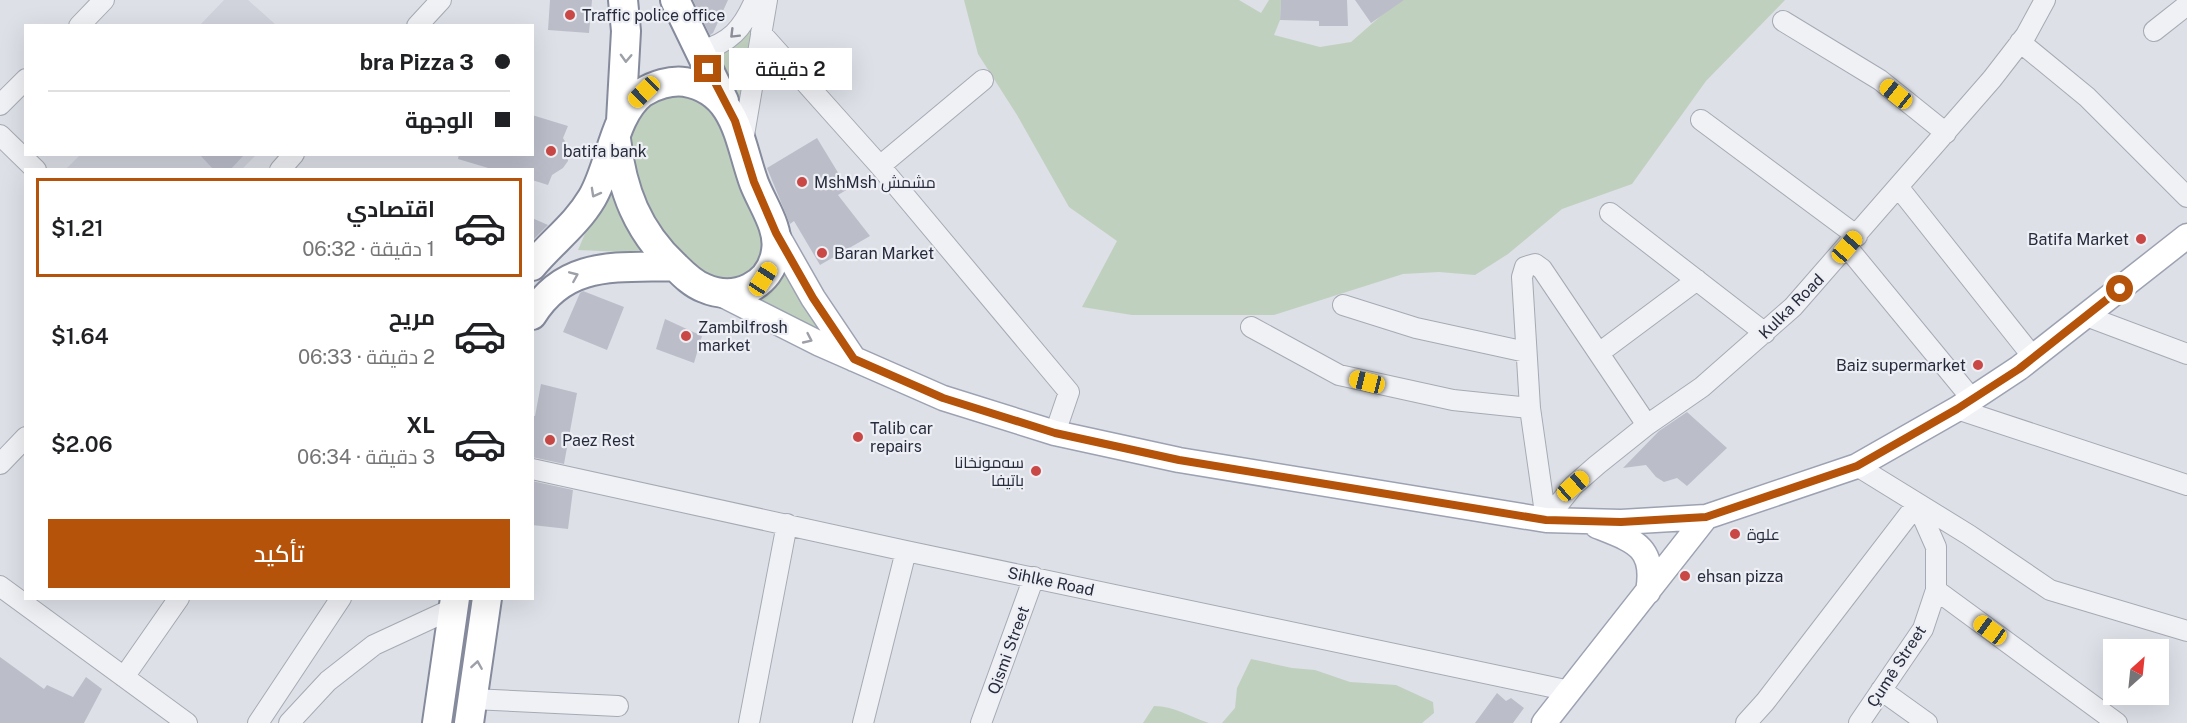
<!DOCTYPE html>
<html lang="ar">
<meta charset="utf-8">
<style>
:root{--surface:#fff;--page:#f2f2f2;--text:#202124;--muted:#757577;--line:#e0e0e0;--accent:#b45309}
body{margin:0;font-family:"Public Sans",Cairo,sans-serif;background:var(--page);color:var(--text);direction:rtl;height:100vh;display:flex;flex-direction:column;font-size:22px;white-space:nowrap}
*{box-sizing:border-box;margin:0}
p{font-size:20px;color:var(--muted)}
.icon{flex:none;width:33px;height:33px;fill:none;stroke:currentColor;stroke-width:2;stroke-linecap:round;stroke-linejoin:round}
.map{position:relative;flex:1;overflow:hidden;direction:ltr}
.details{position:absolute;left:24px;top:168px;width:510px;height:432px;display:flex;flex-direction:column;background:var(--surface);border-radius:0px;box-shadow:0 6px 24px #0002;direction:rtl}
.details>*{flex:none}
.hud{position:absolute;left:24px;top:24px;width:510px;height:132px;border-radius:0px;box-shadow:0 6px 24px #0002;direction:rtl;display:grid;align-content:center;height:132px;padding:0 24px;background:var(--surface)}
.needle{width:39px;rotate:27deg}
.fabs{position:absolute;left:2103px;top:639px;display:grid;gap:12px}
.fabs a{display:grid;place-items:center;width:66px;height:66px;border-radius:0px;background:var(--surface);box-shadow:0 6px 24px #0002;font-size:30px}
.end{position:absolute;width:27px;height:27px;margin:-14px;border:8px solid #b45309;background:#fff;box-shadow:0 0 0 3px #fff}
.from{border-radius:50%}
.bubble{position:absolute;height:42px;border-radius:0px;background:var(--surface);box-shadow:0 6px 24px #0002;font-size:20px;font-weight:600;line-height:42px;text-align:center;direction:rtl}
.car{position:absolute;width:18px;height:36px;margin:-18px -9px;border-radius:8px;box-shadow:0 0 4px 2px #0007;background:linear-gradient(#f5c518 24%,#345 0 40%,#f5c518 0 76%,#345 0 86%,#f5c518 0)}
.hud b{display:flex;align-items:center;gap:21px;height:57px;font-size:22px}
.hud b+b{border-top:2px solid var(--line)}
.hud i{width:15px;height:15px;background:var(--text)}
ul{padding:10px 0 0;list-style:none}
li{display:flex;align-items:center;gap:18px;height:99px;margin:0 12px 9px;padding:0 12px;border:3px solid transparent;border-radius:0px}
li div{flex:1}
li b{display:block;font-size:22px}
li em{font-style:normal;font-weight:600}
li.selected{border-color:var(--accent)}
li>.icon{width:54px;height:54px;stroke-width:1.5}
.primary-button{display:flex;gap:12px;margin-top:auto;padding:12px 24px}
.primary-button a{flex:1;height:69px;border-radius:0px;background:var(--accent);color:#fff;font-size:24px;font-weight:600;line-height:69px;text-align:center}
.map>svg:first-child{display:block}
.built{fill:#d0d2dc}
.green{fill:#c0d0bf}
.building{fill:#bbbec9}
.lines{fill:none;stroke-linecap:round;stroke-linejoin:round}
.minor-casing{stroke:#a6aab4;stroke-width:22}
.major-casing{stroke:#9da2b2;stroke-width:27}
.highway-casing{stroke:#858b9d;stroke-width:32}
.minor{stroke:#f0f1f5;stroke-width:20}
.major{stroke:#fff;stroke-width:24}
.highway{stroke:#fff;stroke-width:28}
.oneway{stroke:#8c8e99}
.oneway2{stroke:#9ea0a8}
.route{stroke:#b45309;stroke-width:8}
.poi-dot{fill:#c94845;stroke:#edeff4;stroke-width:2}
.labels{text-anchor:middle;stroke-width:4.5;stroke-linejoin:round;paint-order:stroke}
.poi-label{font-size:16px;fill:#272c3d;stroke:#edeff4;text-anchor:start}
.street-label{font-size:16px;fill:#272c3d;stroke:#edeff4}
</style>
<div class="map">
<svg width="2187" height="723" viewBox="0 0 2187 723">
<rect width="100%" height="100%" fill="#dde0e7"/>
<path class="built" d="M 224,0 L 248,0 L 276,25 L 200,25 Z
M 80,155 L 256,155 L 242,169 L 70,170 L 67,168 Z"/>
<path class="green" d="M 964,0 L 1239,0 L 1261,13 L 1269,0 L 1281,0 L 1280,20 L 1274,35 L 1320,47 L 1351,42 L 1399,0 L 1785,0 L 1706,81 L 1632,184 L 1562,209 L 1508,254 L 1475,275 L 1439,272 L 1403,274 L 1274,315 L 1132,315 L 1082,307 L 1117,241 L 1069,207 L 1017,115 L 978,54 Z
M 752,24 L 751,50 L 740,114 L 712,59 L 740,41 Z
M 691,89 L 724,116 L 767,235 L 765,258 L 737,283 L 709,278 L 684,263 L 649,221 L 626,149 L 632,119 L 648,98 Z
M 610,175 L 648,253 L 578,250 Z
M 781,268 L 824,337 L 747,301 Z
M 1251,659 L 1292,668 L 1315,670 L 1350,682 L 1396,685 L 1433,702 L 1434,713 L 1422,723 L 1222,723 L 1235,708 L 1237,688 Z
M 1154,706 C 1174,706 1190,717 1209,723 L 1143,723 Z"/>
<path class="building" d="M 550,0 L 592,0 L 589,33 L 548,30 Z
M 693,0 L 728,0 L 713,33 L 710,35 Z
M 1281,0 L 1347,0 L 1348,26 L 1319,26 L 1319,21 L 1280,20 Z
M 1355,0 L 1404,0 L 1371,23 Z
M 532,115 L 568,126 L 563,138 L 569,148 L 568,161 L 563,168 L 552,175 L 548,185 L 532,180 L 532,170 L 495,170 L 458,159 L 459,154 L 532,154 Z
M 817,138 L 848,189 L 838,195 L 870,236 L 820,265 L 794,221 L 790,224 L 767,168 Z
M 199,154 L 245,154 L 230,170 L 214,170 Z
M 532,218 L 548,225 L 532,241 Z
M 583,291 L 624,307 L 607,350 L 563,332 L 580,293 Z
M 665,319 L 702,336 L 694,363 L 656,349 Z
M 541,384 L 577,393 L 564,464 L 532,457 L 532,416 L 535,416 Z
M 1687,412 L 1727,448 L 1687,486 L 1677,478 L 1664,482 L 1656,477 L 1646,465 L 1623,468 L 1659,431 Z
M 532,481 L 573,490 L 568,529 L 532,525 Z
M 0,657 L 44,689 L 47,685 L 73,697 L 86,677 L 102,689 L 84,723 L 0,723 Z
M 1497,693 L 1506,701 L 1511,698 L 1524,708 L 1513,723 L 1475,723 Z"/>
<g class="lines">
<g class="minor-casing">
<path id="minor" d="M 1783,21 L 1880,80 L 1946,133
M 79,26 L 104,0
M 417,26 L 441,0
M 2154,31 L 2187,5
M 761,33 L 880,166 L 1069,392 L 1055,433
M 2020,42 L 2087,97 L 2187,197
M 699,51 C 730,44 743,28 755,0
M 0,105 L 26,79
M 1701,120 L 1857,236
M 0,135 L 36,170
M 743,141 L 767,0
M 880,166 L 983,80
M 280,170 L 294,154
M 1899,188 L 2033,357
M 1610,213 L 1765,333
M 1847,247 L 1972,399
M 1343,305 L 1416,328 L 1526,352
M 2086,316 L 2187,354
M 1251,327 L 1339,375 L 1453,400 L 1530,408
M 1599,353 L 1697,280
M 1957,409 L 2187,485
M 0,464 L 26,437
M 1857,466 L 1969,535 L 2050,590 L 2187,631
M 532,469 L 906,551 L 1570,691
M 1546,520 L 1573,486 L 1597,465 L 1647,425 L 1702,387 L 1793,307 L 1992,79 L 2026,35 L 2045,0
M 1546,520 L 1530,408 L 1522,277 L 1525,267 L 1535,264 L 1542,269 L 1647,425
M 0,586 L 187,723
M 1936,590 L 2117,723
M 124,677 L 179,598
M 1881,690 L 1927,723
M 472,699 L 618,706
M 258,723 L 341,598
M 289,723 L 328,681 L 374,645 L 454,608
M 749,723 L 787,524
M 863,723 L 906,551
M 981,723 L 1034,577
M 1746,723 L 1765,702 L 1917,504
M 1859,723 L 1923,629 L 1936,590 L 1936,547 L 1917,504"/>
</g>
<g class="major-casing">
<path id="major" d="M 776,233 L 813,298 L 854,359
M 719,293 L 820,344 L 943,398 L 1055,433 L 1179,460 L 1546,520 L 1621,522 L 1706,517 L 1857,466 L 1957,409 L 2019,368 L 2187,236
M 1597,526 C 1635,541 1656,547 1648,592
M 1544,723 L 1706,517"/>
</g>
<g class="highway-casing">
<path id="highway" d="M 675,0 L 724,101
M 621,121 L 626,31 L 623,0
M 532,266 C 552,242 576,225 592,198 C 611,166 613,116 642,93 C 654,85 671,80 685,82 C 737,91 739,142 754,183 C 762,204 780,228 776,251 C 771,286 735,302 704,288 C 693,284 684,275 676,267 C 637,231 622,190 616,139
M 532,315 C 566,260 617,268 675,266
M 437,723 L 455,598
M 469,723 L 487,598"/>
</g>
<use href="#minor" class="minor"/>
<use href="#major" class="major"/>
<use href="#highway" class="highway"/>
</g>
<defs><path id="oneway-chevron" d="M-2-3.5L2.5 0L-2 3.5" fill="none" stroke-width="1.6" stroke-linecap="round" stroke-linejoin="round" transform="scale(1.5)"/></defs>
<use class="oneway" href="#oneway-chevron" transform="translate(734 34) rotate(135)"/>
<g class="oneway2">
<use href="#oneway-chevron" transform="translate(626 58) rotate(92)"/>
<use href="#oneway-chevron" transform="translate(595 193) rotate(119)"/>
<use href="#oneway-chevron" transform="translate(574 276) rotate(-23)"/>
<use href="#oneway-chevron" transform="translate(808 339) rotate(25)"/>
<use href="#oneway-chevron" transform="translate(477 665) rotate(-81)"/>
</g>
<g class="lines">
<path class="route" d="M 708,69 L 735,121 L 754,182 L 776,233 L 813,298 L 854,359 L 943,398 L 1055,433 L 1179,460 L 1546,520 L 1621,522 L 1706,517 L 1857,466 L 1957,409 L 2019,369 L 2120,289"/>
</g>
<g class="poi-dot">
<circle cx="570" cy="15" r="6"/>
<circle cx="551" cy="151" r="6"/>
<circle cx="802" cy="182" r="6"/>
<circle cx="2141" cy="239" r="6"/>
<circle cx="822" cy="253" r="6"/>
<circle cx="686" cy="336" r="6"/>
<circle cx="1978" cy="365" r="6"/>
<circle cx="858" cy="437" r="6"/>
<circle cx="550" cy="440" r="6"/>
<circle cx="1036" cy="471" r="6"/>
<circle cx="1735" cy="534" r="6"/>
<circle cx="1685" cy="576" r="6"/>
</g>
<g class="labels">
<g class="poi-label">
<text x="582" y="21">Traffic police office</text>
<text x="563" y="157">batifa bank</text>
<text x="814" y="188">MshMsh مشمش</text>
<text x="2129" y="245" text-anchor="end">Batifa Market</text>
<text x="834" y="259">Baran Market</text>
<text x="698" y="333">Zambilfrosh<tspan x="698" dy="18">market</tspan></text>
<text x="1966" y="371" text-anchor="end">Baiz supermarket</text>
<text x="870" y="434">Talib car<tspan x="870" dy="18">repairs</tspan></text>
<text x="562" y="446">Paez Rest</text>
<text x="1024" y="468" text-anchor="end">سه‌مونخانا<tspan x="1024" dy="18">باتيفا</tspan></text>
<text x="1747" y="540">علوة</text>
<text x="1697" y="582">ehsan pizza</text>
</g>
<g class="street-label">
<text transform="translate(1791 306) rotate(-45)" y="6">Kulka Road</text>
<text transform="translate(1051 581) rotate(12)" y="6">Sihlke Road</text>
<text transform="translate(1008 650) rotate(-70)" y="6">Qismi Street</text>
<text transform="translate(1896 666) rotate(-57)" y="6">Çumê Street</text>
</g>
</g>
</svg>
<div class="fabs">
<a><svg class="needle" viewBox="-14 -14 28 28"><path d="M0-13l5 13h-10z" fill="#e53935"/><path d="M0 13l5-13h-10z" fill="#757577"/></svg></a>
</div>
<i class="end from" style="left:2120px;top:289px"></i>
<i class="end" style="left:708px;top:69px"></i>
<div class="bubble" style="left:729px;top:48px;width:123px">2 دقيقة</div>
<i class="car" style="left:644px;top:92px;rotate:226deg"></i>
<i class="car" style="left:1896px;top:94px;rotate:309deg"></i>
<i class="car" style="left:1847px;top:247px;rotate:41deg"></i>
<i class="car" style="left:763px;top:279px;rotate:33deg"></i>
<i class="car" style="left:1367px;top:382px;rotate:284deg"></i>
<i class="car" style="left:1573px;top:486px;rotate:49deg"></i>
<i class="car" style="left:1990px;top:630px;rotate:306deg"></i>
<div class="hud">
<b><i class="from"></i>3 bra Pizza</b>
<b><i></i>الوجهة</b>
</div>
<section class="details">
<ul>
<li class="selected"><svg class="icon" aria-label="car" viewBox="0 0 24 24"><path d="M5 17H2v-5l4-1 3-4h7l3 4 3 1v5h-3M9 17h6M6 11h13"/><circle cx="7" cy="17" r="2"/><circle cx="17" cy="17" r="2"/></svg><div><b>اقتصادي</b><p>1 دقيقة · 06:32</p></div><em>$1.21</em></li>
<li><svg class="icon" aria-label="car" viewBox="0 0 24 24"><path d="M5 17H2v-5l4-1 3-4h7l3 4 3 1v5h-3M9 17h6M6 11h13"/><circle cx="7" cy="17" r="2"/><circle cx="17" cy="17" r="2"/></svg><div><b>مريح</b><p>2 دقيقة · 06:33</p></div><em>$1.64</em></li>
<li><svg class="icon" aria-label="car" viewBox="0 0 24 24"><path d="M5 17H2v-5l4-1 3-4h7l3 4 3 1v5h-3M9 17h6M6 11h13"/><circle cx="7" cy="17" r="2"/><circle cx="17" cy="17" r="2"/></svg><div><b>XL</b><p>3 دقيقة · 06:34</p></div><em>$2.06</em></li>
</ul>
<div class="primary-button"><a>تأكيد</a></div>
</section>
</div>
